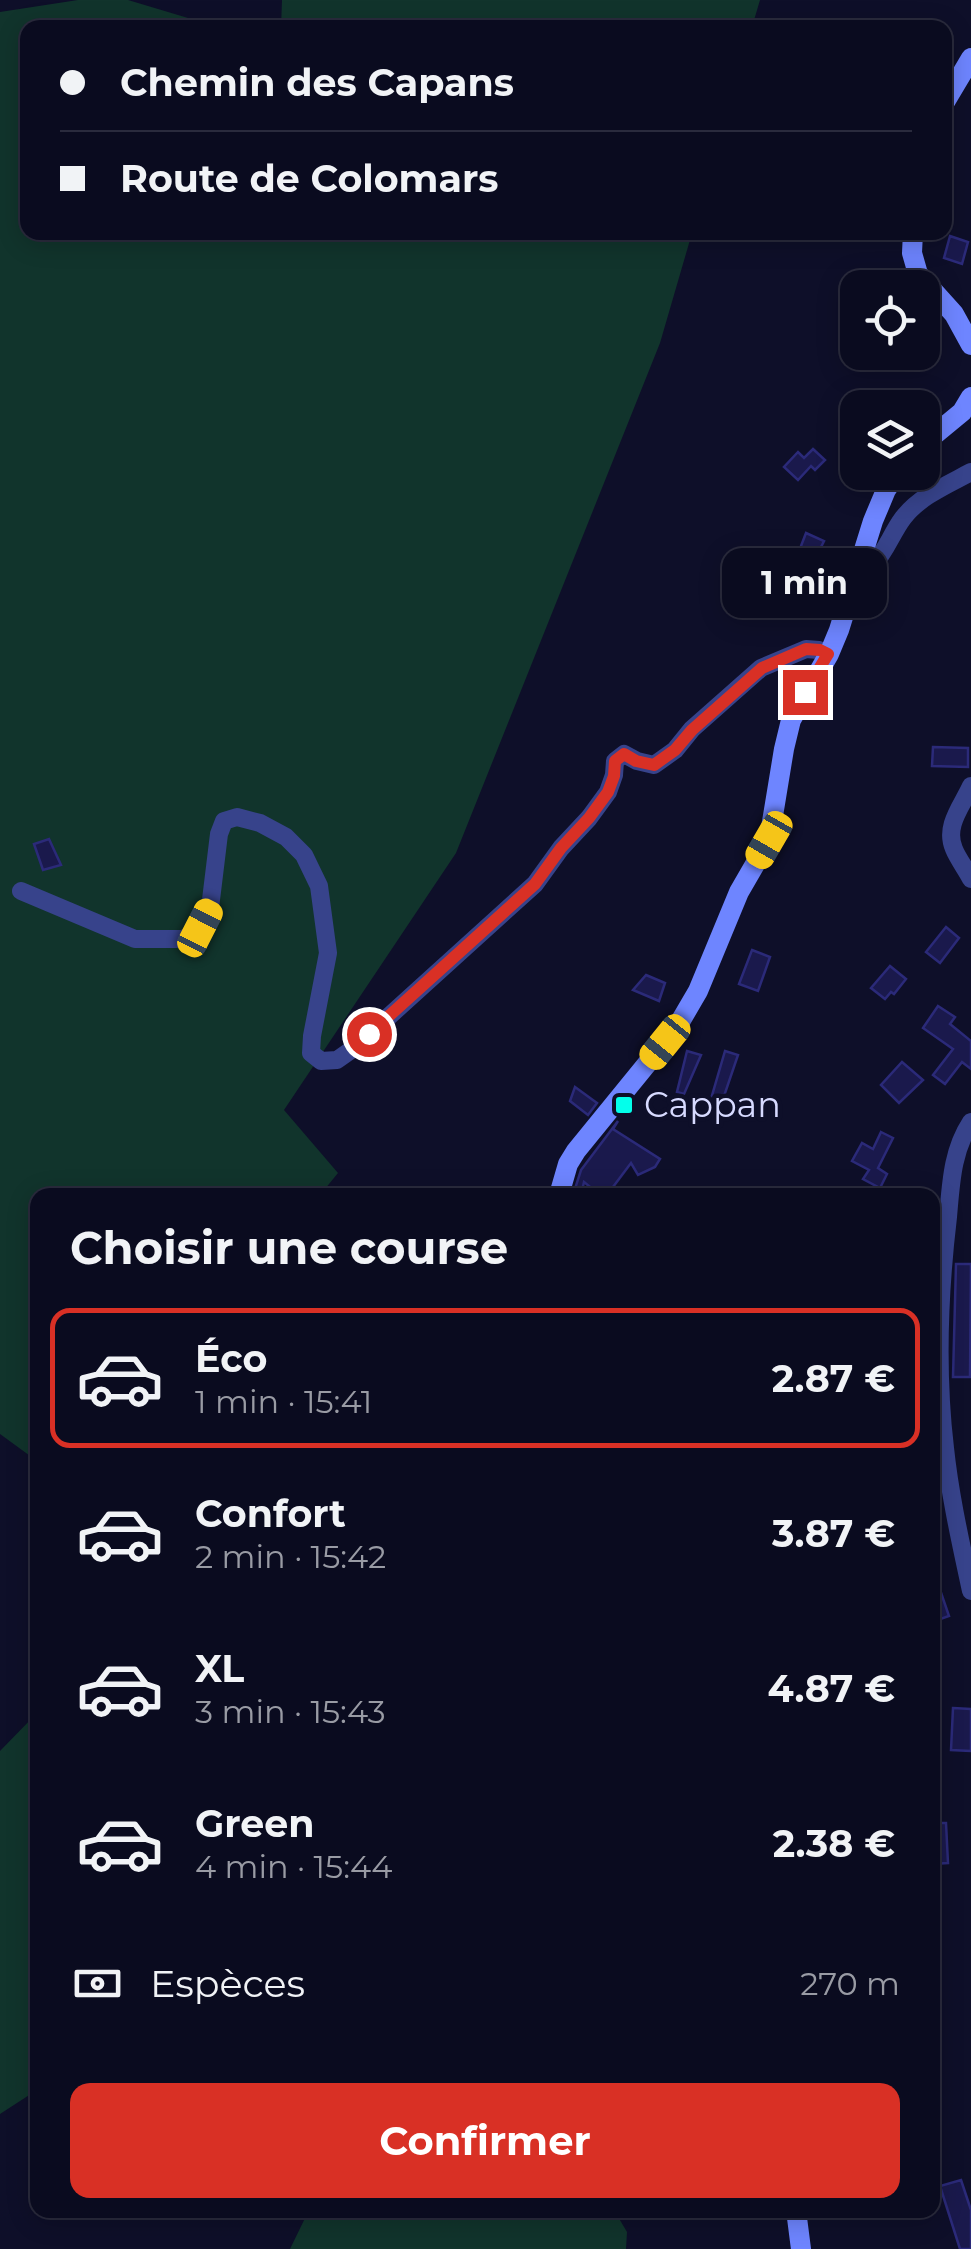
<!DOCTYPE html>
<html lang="fr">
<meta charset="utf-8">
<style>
:root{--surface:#0a0b1f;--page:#18192c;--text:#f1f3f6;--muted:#999ba4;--line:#2a2b3d;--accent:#d93025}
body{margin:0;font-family:Montserrat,sans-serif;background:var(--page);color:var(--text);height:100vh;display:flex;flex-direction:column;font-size:38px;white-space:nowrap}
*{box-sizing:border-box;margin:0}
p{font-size:32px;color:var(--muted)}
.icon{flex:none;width:55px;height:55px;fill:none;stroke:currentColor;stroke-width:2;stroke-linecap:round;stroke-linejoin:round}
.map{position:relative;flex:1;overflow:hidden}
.drawer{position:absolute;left:30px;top:1188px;width:910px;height:1030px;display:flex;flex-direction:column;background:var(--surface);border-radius:20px;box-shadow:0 5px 25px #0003,0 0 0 2px var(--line)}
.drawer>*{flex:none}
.hud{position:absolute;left:20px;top:20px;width:932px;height:220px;border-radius:20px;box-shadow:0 5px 25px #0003,0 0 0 2px var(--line);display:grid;align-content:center;height:220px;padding:0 40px;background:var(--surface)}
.tools{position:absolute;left:840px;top:270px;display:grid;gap:20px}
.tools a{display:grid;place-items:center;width:100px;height:100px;border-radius:20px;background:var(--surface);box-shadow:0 5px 25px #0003,0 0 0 2px var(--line);font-size:50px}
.end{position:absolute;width:45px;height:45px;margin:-22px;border:12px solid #d93025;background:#fff;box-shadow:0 0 0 5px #fff}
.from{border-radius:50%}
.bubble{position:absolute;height:70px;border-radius:20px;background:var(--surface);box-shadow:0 5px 25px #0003,0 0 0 2px var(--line);font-size:32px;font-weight:700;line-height:70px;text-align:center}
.car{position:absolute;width:30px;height:60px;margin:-30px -15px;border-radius:12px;box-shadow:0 0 8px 2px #0007;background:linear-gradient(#f5c518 24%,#345 0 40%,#f5c518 0 76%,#345 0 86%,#f5c518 0)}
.hud b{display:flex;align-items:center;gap:35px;height:95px;font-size:38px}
.hud b+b{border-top:2px solid var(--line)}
.hud i{width:25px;height:25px;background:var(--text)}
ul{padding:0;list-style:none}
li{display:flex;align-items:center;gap:30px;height:140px;margin:0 20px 15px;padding:0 20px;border:5px solid transparent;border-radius:20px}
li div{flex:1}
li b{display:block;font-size:38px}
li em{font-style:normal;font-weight:700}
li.selected{border-color:var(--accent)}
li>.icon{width:90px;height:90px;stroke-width:1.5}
h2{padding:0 40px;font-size:45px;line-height:120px}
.pay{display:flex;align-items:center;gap:25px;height:110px;padding:0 40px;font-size:38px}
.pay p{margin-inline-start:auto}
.button{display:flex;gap:20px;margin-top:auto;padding:20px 40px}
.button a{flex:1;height:115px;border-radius:20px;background:var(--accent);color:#fff;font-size:40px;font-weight:700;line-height:115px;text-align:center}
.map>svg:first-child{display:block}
.green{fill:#11342c}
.building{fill:#1a194c;stroke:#2b2a79;stroke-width:2.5}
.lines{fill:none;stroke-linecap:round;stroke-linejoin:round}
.minor{stroke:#37438b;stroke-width:18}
.secondary{stroke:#6e85ff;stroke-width:20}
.route{stroke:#d93025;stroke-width:12}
.poi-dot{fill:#03ffeb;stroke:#0e0f29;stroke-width:4}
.labels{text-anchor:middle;stroke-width:9;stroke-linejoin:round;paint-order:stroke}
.poi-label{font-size:35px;fill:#d7daff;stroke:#0e0f29;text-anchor:start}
</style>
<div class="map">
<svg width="971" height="2249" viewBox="0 0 971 2249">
<rect width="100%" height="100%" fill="#0e0f29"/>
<path class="green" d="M 78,0 L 128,0 L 218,27 L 28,28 L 28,232 L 692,233 L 660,343 L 456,853 L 284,1110 L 338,1173 L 320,1195 L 38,1195 L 37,1461 L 0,1434 L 0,12 Z
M 282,0 L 760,0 L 752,27 L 281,28 Z
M 37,1713 L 37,2090 L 0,2114 L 0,1751 Z
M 309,2210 L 614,2210 L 627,2232 L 626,2249 L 290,2249 Z"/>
<path class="building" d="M 950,236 L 968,242 L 962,264 L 944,258 Z
M 813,449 L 825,460 L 815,470 L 811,466 L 798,480 L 784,467 L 798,452 L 804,458 Z
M 806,533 L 824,541 L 815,559 L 813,558 L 809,565 L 796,559 Z
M 933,747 L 968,748 L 968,767 L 932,766 Z
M 49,839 L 61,865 L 43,870 L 34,844 Z
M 946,927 L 959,938 L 940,963 L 926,952 Z
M 752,950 L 770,957 L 758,991 L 739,984 Z
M 890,966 L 906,979 L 894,994 L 891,992 L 885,999 L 871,988 Z
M 646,975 L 665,983 L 659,1001 L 633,990 Z
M 938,1006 L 955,1017 L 950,1024 L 971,1041 L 971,1069 L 962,1062 L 945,1084 L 933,1075 L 953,1049 L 923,1028 Z
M 687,1051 L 701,1055 L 684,1094 L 677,1092 Z
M 725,1051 L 738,1055 L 722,1102 L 711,1099 Z
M 902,1062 L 923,1080 L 899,1103 L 881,1085 Z
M 575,1087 L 597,1103 L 588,1115 L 570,1101 Z
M 618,1121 L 613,1129 L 660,1159 L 655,1167 L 638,1175 L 631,1163 L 607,1195 L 600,1195 L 584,1182 L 581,1195 L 573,1195 L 581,1170 Z
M 881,1132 L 893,1138 L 878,1168 L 887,1174 L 880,1188 L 863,1179 L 869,1170 L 852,1161 L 862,1143 L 873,1149 Z
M 956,1264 L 971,1264 L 970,1377 L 953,1377 Z
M 932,1575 L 935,1575 L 949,1616 L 932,1622 Z
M 953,1708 L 971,1709 L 971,1751 L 951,1750 Z
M 932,1823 L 946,1823 L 948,1863 L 932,1864 Z
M 961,2180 L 971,2210 L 971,2249 L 960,2249 L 940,2186 Z"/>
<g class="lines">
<path class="minor" d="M 857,566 L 872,566 C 886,552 891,534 903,518 C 920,496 947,485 971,472
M 971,786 C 962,806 944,826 954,849 C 958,859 966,869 971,879
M 21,891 L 135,939 L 184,939 L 199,928 L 210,908 L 219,834 L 224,821 L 237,817 L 260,823 L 286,837 L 304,855 L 319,886 L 328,953 L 312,1036 L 311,1053 L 321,1061 L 337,1060 L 354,1048 L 535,884 L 561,848 L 589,818 L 608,792 L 614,775 L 615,761 L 624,754 L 637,761 L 654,765 L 675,750 L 692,729 L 761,668 L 806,649 L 819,650 L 829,654
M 971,1122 C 952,1151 951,1183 948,1217 C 939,1293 936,1372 945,1448 C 950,1496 961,1544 971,1591"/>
<path class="secondary" d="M 945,102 L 971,58
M 913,232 L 912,253 L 918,274 L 954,314 L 971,345
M 922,445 L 962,412 L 971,397
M 559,1195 L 568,1164 L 576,1151 L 677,1027 L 698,991 L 739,892 L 769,840 L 784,749 L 791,720 L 829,654 L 839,630 L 873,521 L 886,490 L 898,472
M 796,2210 L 801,2249"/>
</g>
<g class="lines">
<path class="route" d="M 369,1034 L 535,884 L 561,848 L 589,818 L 608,792 L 614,776 L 615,761 L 624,754 L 636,761 L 654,765 L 675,750 L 692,730 L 762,668 L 806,649 L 820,650 L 828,654 L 805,692"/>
</g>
<rect class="poi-dot" x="614" y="1095" width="20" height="20" rx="5"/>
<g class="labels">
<g class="poi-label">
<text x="644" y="1117">Cappan</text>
</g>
</g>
</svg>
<div class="tools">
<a><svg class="icon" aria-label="locate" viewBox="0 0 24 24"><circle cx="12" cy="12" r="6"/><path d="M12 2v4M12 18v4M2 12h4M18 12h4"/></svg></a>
<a><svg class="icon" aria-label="layers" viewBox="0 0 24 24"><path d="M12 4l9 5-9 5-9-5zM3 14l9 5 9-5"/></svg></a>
</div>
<i class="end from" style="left:369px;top:1034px"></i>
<i class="end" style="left:805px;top:692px"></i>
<div class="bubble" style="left:722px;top:548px;width:165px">1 min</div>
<i class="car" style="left:769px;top:840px;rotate:210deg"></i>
<i class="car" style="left:200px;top:928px;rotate:27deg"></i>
<i class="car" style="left:665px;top:1042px;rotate:219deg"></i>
<div class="hud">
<b><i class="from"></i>Chemin des Capans</b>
<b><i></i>Route de Colomars</b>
</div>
<section class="drawer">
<h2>Choisir une course</h2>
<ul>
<li class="selected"><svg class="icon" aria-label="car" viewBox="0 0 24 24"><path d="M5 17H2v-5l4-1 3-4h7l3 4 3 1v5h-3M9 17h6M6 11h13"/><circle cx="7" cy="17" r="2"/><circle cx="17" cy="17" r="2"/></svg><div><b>Éco</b><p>1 min · 15:41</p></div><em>2.87 €</em></li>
<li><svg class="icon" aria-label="car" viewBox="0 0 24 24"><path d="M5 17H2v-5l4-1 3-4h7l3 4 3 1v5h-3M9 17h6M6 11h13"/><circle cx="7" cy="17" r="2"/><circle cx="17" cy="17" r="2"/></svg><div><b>Confort</b><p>2 min · 15:42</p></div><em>3.87 €</em></li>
<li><svg class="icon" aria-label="car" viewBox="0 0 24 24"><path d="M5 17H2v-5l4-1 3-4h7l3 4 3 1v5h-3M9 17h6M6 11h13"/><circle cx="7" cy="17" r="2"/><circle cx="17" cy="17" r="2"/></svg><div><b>XL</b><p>3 min · 15:43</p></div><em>4.87 €</em></li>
<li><svg class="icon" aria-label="car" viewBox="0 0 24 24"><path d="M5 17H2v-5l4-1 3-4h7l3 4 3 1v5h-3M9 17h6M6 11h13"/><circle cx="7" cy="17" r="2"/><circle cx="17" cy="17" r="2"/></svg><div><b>Green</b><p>4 min · 15:44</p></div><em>2.38 €</em></li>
</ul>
<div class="pay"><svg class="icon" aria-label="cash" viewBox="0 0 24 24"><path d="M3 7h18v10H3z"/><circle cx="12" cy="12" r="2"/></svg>Espèces<p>270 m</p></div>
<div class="button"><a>Confirmer</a></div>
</section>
</div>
